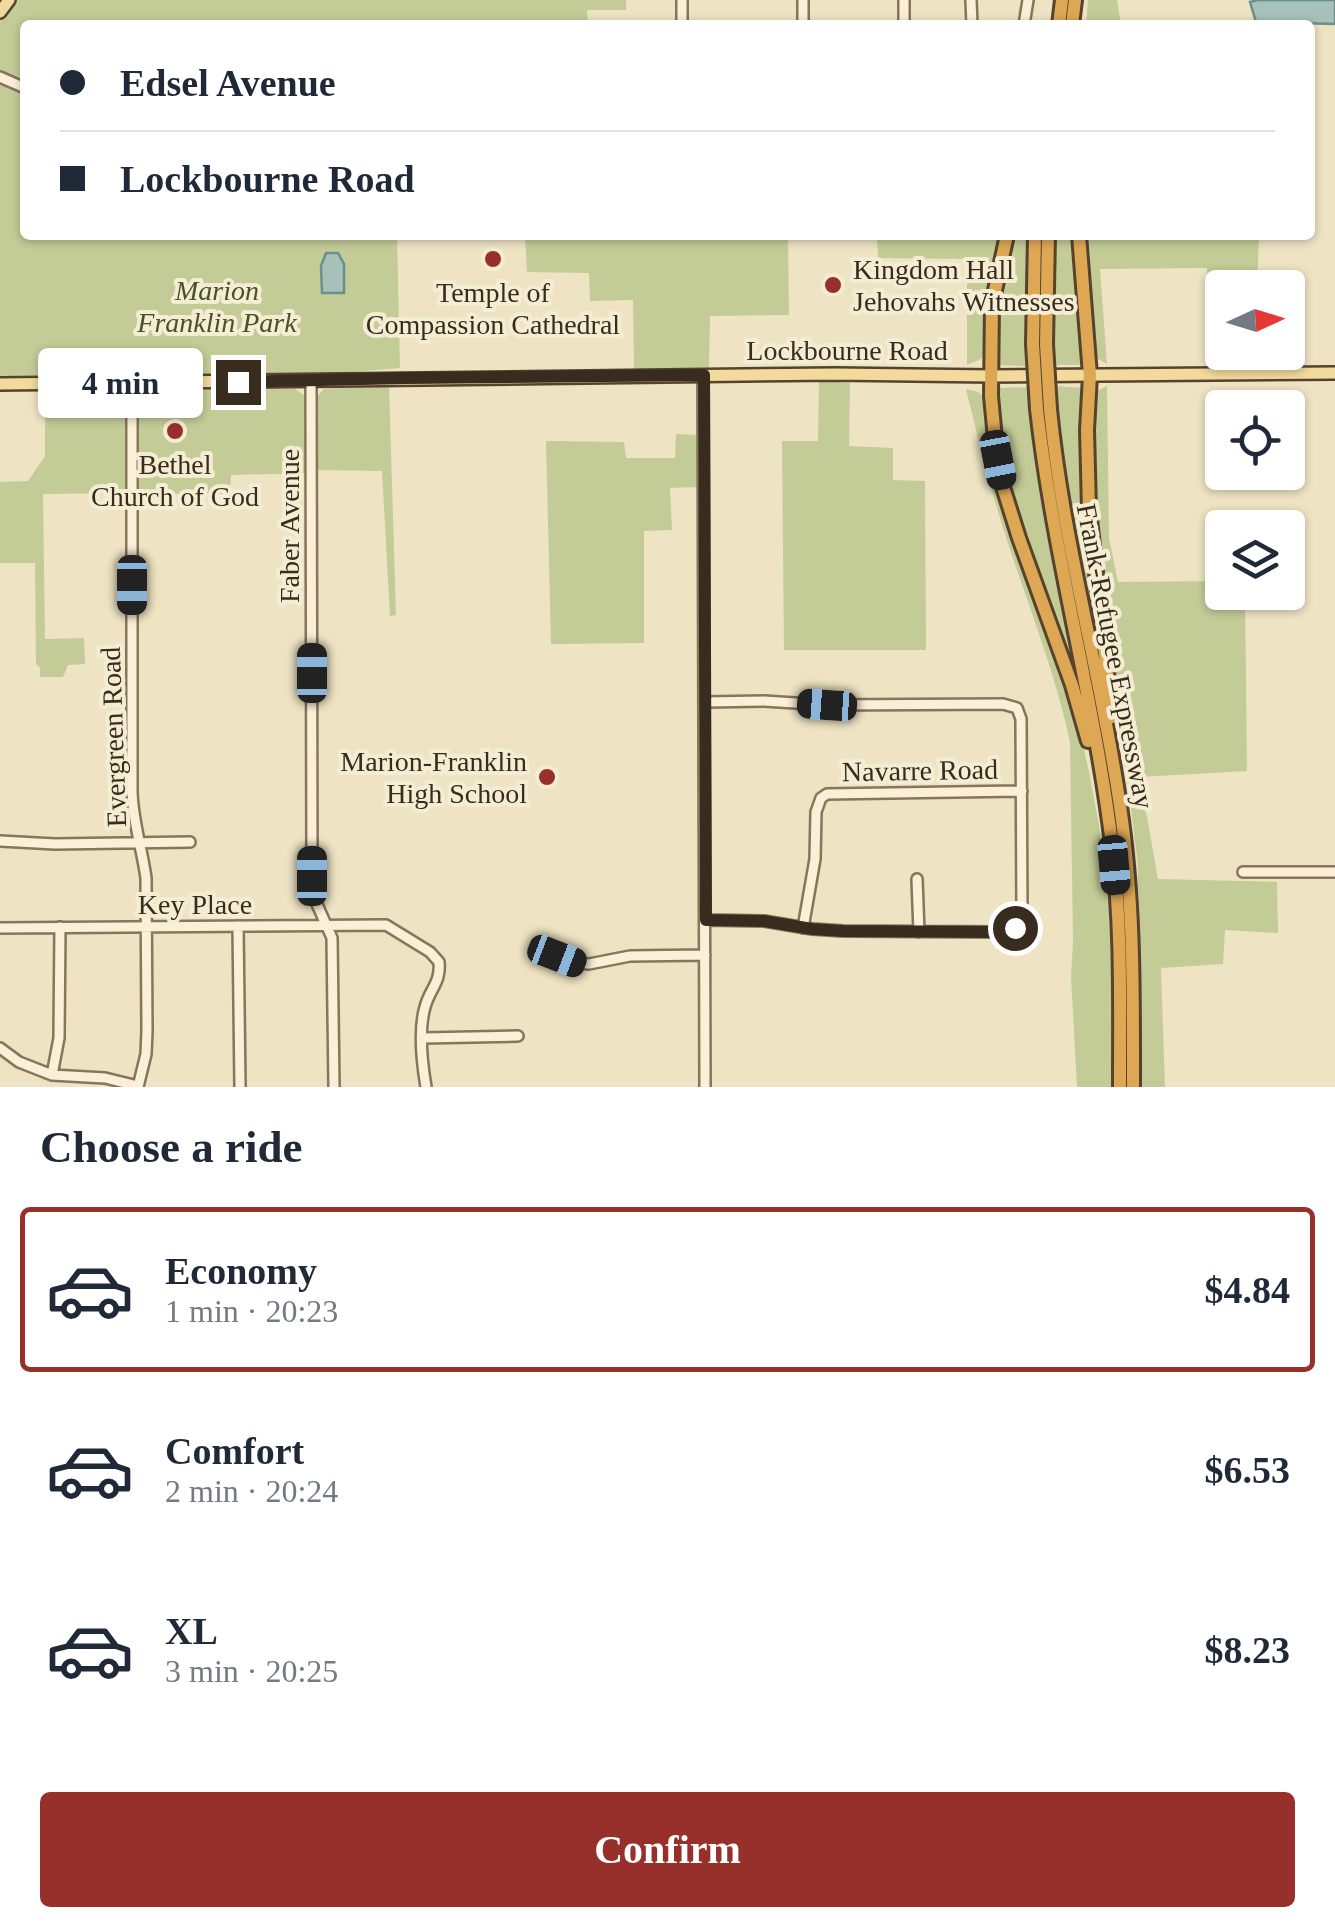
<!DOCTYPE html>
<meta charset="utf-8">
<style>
:root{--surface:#fff;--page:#f6f6f7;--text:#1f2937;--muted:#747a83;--line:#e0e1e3;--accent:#972f2a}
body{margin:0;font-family:"Times New Roman",serif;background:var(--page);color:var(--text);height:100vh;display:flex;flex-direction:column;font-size:38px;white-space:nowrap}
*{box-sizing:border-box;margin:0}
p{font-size:32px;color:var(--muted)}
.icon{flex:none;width:55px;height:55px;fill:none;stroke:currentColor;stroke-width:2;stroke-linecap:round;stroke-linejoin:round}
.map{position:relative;height:1087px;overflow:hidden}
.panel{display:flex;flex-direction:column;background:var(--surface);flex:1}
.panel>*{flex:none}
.hud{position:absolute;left:20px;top:20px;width:1295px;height:220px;border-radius:10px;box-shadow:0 2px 8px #0004;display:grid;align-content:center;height:220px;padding:0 40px;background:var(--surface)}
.needle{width:65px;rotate:86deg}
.fabs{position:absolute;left:1205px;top:270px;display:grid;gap:20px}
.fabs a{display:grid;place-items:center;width:100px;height:100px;border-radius:10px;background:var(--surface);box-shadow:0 2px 8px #0004;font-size:50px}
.end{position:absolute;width:45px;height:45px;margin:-22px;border:12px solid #382c1e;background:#fff;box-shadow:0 0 0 5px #fff}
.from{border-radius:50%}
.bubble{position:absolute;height:70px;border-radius:10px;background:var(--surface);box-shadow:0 2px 8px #0004;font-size:32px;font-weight:700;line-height:70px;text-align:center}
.car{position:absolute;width:30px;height:60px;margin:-30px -15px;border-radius:12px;box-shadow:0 0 8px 2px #0007;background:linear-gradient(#222 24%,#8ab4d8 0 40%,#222 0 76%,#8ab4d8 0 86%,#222 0)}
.hud b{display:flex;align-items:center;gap:35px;height:95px;font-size:38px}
.hud b+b{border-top:2px solid var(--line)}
.hud i{width:25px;height:25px;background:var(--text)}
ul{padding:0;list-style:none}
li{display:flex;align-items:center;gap:30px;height:165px;margin:0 20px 15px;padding:0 20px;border:5px solid transparent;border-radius:10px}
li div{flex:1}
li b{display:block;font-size:38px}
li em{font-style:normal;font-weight:700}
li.selected{border-color:var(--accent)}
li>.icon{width:90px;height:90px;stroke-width:1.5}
h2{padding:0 40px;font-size:45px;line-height:120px}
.action{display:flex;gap:20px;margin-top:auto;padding:20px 40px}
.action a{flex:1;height:115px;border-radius:10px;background:var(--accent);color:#fff;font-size:40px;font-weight:700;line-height:115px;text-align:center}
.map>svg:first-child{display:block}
.green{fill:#c3cc97}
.water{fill:#a5c1ba;stroke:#6c8f88;stroke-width:2.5}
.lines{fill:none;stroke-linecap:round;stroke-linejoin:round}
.minor-casing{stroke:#88755a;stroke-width:14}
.major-casing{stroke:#56432e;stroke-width:16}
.highway-casing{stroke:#56432e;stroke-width:18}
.minor{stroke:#f9f0d7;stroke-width:9}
.major{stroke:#f1da9b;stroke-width:11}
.highway{stroke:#dda754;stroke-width:12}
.highway-bridge-casing{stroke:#56432e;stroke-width:18;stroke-linecap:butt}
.highway-bridge{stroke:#dda754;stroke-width:12}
.route{stroke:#382c1e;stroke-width:12}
.poi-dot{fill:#972f2a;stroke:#f5edd3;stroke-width:4}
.labels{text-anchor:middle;stroke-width:8;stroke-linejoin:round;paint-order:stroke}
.poi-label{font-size:28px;fill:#382c1e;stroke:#f5edd3}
.park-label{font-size:28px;font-style:italic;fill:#465425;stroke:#f5edd3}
.street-label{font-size:28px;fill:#382c1e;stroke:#f5edd3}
</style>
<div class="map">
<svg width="1335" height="1087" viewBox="0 0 1335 1087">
<rect width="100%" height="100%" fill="#eee3c3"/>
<path class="green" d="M 16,0 L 626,0 L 626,10 L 587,10 L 588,25 L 25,25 L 25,84 L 0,72 L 0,21 Z
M 1088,0 L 1117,0 L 1121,25 L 1086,25 Z
M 0,82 L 25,91 L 25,235 L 397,235 L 400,368 L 316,375 L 0,377 Z
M 525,235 L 788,235 L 789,315 L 710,316 L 709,368 L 634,369 L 633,300 L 590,301 L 589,273 L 527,272 Z
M 877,235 L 1003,235 L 985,353 L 981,359 L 967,365 L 967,259 L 878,258 Z
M 1011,235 L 1028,235 L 1025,311 L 1027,366 L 997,365 L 998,296 Z
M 1054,235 L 1076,235 L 1084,365 L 1054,365 L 1052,338 Z
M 1085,235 L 1259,235 L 1257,287 L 1222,288 L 1222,352 L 1255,353 L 1255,368 L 1210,370 L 1207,268 L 1100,269 L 1107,364 L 1095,357 L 1091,348 Z
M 819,381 L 850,383 L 849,446 L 893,448 L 893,480 L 925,481 L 926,650 L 784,650 L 782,441 L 818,441 Z
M 389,386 L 396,615 L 390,616 L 382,471 L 315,470 L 315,399 L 324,389 Z
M 1055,386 L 1084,388 L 1100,651 L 1097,651 L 1062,461 Z
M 1107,386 L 1109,538 L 1118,582 L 1222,581 L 1222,592 L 1245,593 L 1247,771 L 1140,777 L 1158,879 L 1277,882 L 1278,933 L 1225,930 L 1223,964 L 1161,968 L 1165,1087 L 1140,1087 L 1138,863 L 1097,549 L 1092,405 L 1095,392 Z
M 1028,387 L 1040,494 L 1076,677 L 1014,511 L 999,444 L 997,388 Z
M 295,389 L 306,397 L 309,473 L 231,475 L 230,494 L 136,494 L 135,399 L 144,390 Z
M 966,389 L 979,392 L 988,405 L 987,437 L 990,454 L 1006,518 L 1074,704 L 1089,772 L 1099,825 L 1109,910 L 1112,987 L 1113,1087 L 1077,1087 L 1071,977 L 1073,941 L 1070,742 C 1053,662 1020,586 997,508 C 985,469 976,429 966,389 Z
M 117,390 L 128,400 L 129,493 L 43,494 L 45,639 L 84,638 L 85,664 L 68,665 L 63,677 L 40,677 L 40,668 L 36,664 L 35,563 L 0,563 L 0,482 L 28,481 L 45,456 L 45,391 Z
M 676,434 L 698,435 L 699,487 L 670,488 L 672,530 L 644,531 L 644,643 L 551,644 L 546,441 L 624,442 L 626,458 L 675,458 Z"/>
<path class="water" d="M 1258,0 L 1335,0 L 1335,24 L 1256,22 L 1250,2 Z
M 326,253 L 338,253 L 344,264 L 344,293 L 322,293 L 321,266 Z"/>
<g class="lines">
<g class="minor-casing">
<path id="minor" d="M 682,0 L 682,25
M 803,0 L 803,25
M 904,0 L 904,25
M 971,0 L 972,25
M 1024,25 L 1028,0
M 0,77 L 25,88
M 703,375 L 705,1087
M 311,382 L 312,877 L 316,902 L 332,938 L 334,1087
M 132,384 L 132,792 C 133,822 142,849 146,878 L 147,1031 L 146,1054 L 138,1087
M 706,702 L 764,701 L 827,705 L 1003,704 L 1017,708 L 1021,719 L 1022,918 L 1015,929 L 1003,932 L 843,931 L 812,929 L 764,921 L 706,920
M 0,841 L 55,844 L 190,842
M 1243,872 L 1335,872
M 917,879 L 919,932
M 238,926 L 240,1087
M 0,928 L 386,925 L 430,952 L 439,962 C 441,983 430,988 425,1007 C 418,1031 422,1063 426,1087
M 803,928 L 815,859 L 816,812 L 821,798 L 827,794 L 1022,791
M 536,948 L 577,963 L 589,964 L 630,956 L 705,955
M 423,1038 L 518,1036
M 0,1048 L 19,1062 L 52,1075 L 105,1078 L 138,1086
M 52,1075 L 59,1038 L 60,927"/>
</g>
<g class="major-casing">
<path id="major" d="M 0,12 L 9,0
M 0,384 L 835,374 L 991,376 L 1335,373"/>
</g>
<g class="highway-casing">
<path id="highway" d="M 1059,25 L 1062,0
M 1072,25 L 1075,0
M 1007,235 L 992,304 L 991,396 L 997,460 L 1003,487 L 1019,538 L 1072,685 L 1088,741
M 1079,235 L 1090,375 L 1087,430 L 1089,510 L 1112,717
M 1033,344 L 1035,235
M 1046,344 L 1048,235
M 1037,409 C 1053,555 1094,697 1112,844 C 1122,924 1120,1006 1120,1087
M 1050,409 C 1063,543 1101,673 1120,806 C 1134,899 1133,993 1133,1087"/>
</g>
<use href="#minor" class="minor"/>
<use href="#major" class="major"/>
<use href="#highway" class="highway"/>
<g class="highway-bridge-casing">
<path id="highway-bridge" d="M 1033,344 L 1037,409
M 1046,344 L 1050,409"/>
</g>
<use href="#highway-bridge" class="highway-bridge"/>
</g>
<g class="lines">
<path class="route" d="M 238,382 L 406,378 L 704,375 L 706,920 L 764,921 L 812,929 L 843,931 L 1003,932 L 1015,928"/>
</g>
<g class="poi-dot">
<circle cx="493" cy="259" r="10"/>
<circle cx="833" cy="285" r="10"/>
<circle cx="175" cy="431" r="10"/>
<circle cx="547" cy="777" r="10"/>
</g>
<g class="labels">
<g class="poi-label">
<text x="853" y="279" text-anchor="start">Kingdom Hall<tspan x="853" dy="32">Jehovahs Witnesses</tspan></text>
<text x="493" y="302">Temple of<tspan x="493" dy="32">Compassion Cathedral</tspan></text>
<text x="175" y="474">Bethel<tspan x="175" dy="32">Church of God</tspan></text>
<text x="527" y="771" text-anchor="end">Marion-Franklin<tspan x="527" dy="32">High School</tspan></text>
</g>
<g class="park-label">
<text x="217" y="300">Marion<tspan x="217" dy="32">Franklin Park</tspan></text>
</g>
<g class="street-label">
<text x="847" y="360">Lockbourne Road</text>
<text transform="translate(289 526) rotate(-90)" y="10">Faber Avenue</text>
<text transform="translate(1116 656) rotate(79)" y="10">Frank-Refugee Expressway</text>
<text transform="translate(113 737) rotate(-92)" y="10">Evergreen Road</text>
<text transform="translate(920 770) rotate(-1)" y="10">Navarre Road</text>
<text x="195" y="914">Key Place</text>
</g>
</g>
</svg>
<div class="fabs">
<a><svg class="needle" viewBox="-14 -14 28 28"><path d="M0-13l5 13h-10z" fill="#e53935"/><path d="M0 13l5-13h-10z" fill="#747a83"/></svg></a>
<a><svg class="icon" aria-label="locate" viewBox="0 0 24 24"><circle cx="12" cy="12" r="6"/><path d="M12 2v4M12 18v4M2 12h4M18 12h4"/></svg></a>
<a><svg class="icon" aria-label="layers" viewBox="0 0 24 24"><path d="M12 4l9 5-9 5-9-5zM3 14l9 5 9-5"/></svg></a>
</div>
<i class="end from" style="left:1015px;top:928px"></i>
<i class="end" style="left:238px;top:382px"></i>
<div class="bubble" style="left:38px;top:348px;width:165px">4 min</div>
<i class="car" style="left:998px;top:460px;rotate:169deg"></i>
<i class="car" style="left:132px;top:585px;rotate:180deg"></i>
<i class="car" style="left:312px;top:673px;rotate:0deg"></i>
<i class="car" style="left:827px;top:705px;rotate:274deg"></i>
<i class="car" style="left:1114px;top:865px;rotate:175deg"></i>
<i class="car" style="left:312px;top:876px;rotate:0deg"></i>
<i class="car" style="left:557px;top:956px;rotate:111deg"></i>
<div class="hud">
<b><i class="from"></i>Edsel Avenue</b>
<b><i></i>Lockbourne Road</b>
</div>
</div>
<section class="panel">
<h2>Choose a ride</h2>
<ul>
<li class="selected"><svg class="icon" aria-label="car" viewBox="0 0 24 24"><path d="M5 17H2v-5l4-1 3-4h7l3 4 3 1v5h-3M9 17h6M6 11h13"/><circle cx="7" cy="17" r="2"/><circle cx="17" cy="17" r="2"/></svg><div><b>Economy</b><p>1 min · 20:23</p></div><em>$4.84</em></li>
<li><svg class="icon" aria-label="car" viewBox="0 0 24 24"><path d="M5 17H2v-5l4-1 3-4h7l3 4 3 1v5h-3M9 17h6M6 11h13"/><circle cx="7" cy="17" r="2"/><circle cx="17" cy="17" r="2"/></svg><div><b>Comfort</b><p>2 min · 20:24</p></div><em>$6.53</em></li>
<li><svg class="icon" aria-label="car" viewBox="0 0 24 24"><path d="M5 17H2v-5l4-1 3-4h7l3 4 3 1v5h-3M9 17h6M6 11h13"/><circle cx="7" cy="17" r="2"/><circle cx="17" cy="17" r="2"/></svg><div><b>XL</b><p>3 min · 20:25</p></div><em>$8.23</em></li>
</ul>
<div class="action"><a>Confirm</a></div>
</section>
